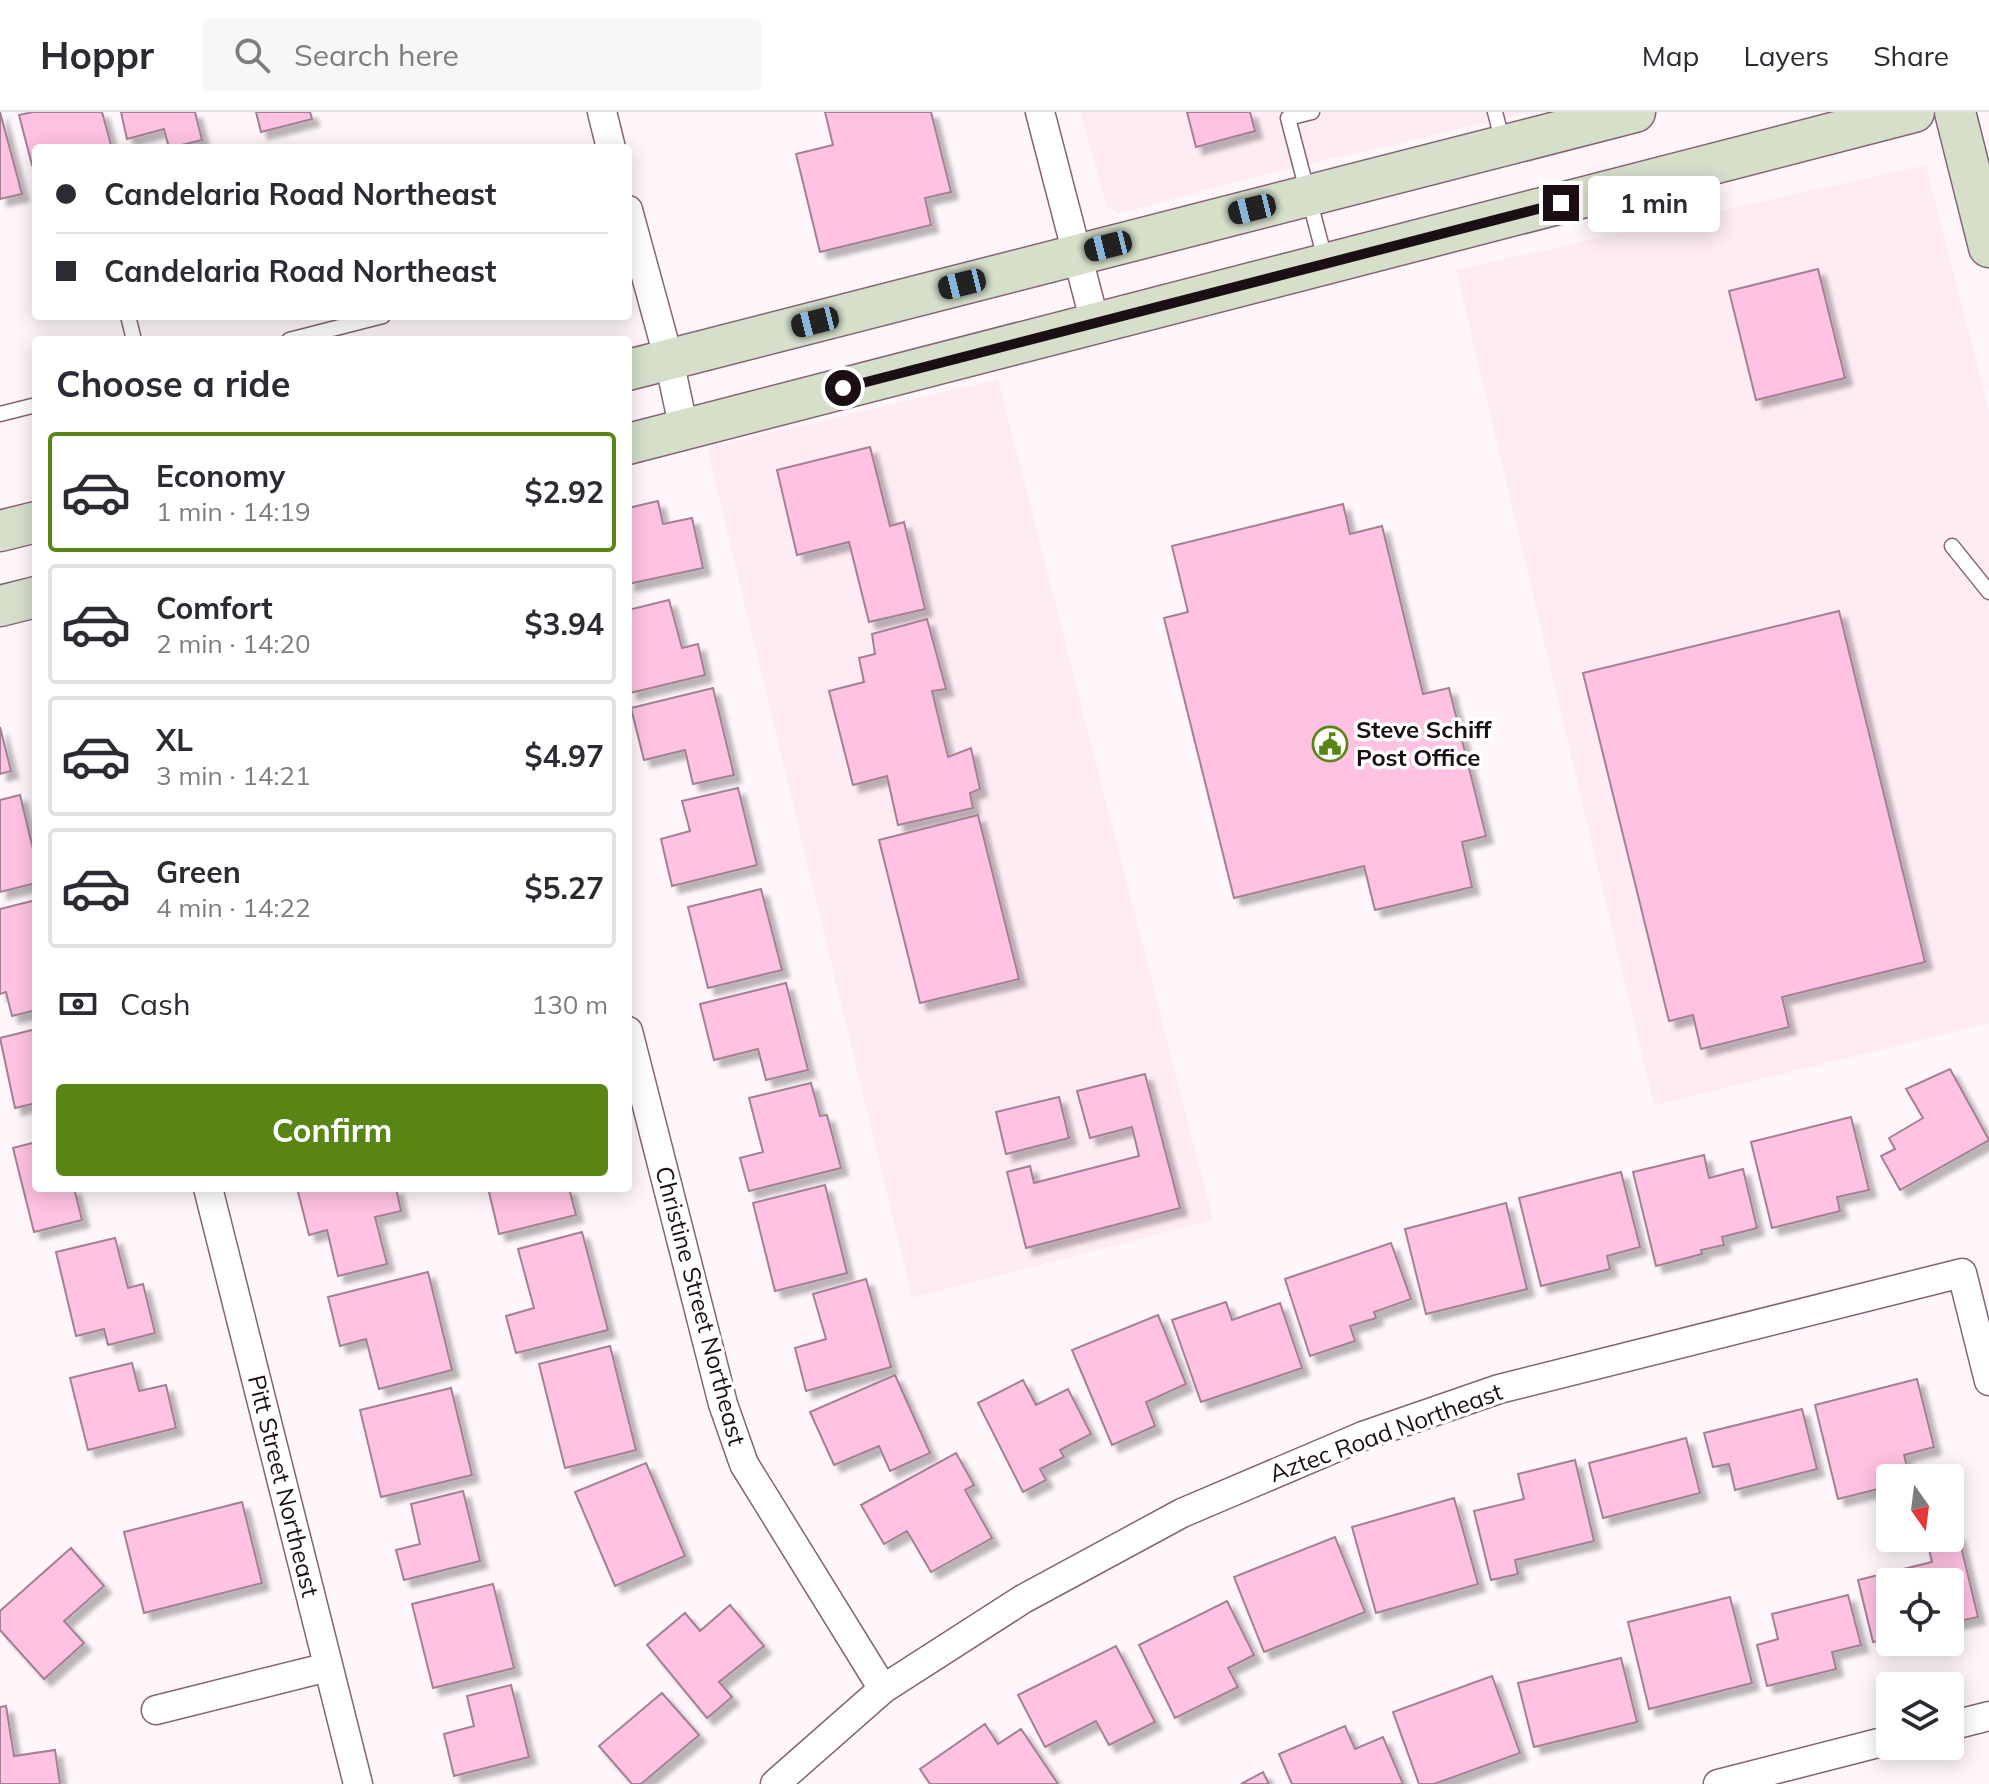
<!DOCTYPE html>
<meta charset="utf-8">
<style>
:root{--surface:#fff;--page:#f7f7f7;--text:#2b2b33;--muted:#7c7c81;--line:#e1e1e2;--accent:#588513}
body{margin:0;font-family:Mulish,sans-serif;background:var(--page);color:var(--text);height:100vh;display:flex;flex-direction:column;font-size:30px;white-space:nowrap}
*{box-sizing:border-box;margin:0}
p{font-size:26px;color:var(--muted)}
.icon{flex:none;width:44px;height:44px;fill:none;stroke:currentColor;stroke-width:2;stroke-linecap:round;stroke-linejoin:round}
.map{position:relative;flex:1;overflow:hidden}
.sheet{position:absolute;left:32px;top:224px;width:600px;height:856px;display:flex;flex-direction:column;background:var(--surface);border-radius:8px;box-shadow:0 4px 20px #0003}
.sheet>*{flex:none}
.hud{position:absolute;left:32px;top:32px;width:600px;height:176px;border-radius:8px;box-shadow:0 4px 20px #0003;display:grid;align-content:center;height:176px;padding:0 24px;background:var(--surface)}
.needle{width:52px;rotate:166deg}
.buttons{position:absolute;left:1876px;top:1352px;display:grid;gap:16px}
.buttons a{display:grid;place-items:center;width:88px;height:88px;border-radius:8px;background:var(--surface);box-shadow:0 4px 20px #0003;font-size:40px}
.end{position:absolute;width:36px;height:36px;margin:-18px;border:10px solid #1b0f15;background:#fff;box-shadow:0 0 0 4px #fff}
.from{border-radius:50%}
.bubble{position:absolute;height:56px;border-radius:8px;background:var(--surface);box-shadow:0 4px 20px #0003;font-size:26px;font-weight:700;line-height:56px;text-align:center}
.car{position:absolute;width:24px;height:48px;margin:-24px -12px;border-radius:10px;box-shadow:0 0 6px 2px #0007;background:linear-gradient(#222 24%,#8ab4d8 0 40%,#222 0 76%,#8ab4d8 0 86%,#222 0)}
.hud b{display:flex;align-items:center;gap:28px;height:76px;font-size:30px}
.hud b+b{border-top:2px solid var(--line)}
.hud i{width:20px;height:20px;background:var(--text)}
ul{padding:0;list-style:none}
li{display:flex;align-items:center;gap:24px;height:120px;margin:0 16px 12px;padding:0 8px;border:4px solid var(--line);border-radius:8px}
li div{flex:1}
li b{display:block;font-size:30px}
li em{font-style:normal;font-weight:700}
li.active{border-color:var(--accent)}
li>.icon{width:72px;height:72px;stroke-width:1.5}
h2{padding:0 24px;font-size:36px;line-height:96px}
.pay{display:flex;align-items:center;gap:20px;height:88px;padding:0 24px;font-size:30px}
.pay p{margin-inline-start:auto}
.button{display:flex;gap:16px;margin-top:auto;padding:16px 24px}
.button a{flex:1;height:92px;border-radius:8px;background:var(--accent);color:#fff;font-size:32px;font-weight:700;line-height:92px;text-align:center}
header{display:flex;align-items:center;gap:48px;box-sizing:border-box;height:112px;padding:0 40px;background:var(--surface);border-bottom:2px solid var(--line)}
header strong{font-size:38px}
nav{display:flex;gap:44px;margin-inline-start:auto;font-size:28px}
.search{width:560px;height:72px;background:var(--page);display:flex;align-items:center;gap:20px;box-sizing:border-box;padding:0 28px;border-radius:8px;color:var(--muted);font-size:30px}
.map>svg:first-child{display:block}
.built{fill:#feebf4}
.building{fill:#ffc2e2;stroke:#a38092;stroke-width:2;filter:url(#shadow)}
.lines{fill:none;stroke-linecap:round;stroke-linejoin:round}
.service-casing{stroke:#846374;stroke-width:17}
.minor-casing{stroke:#846374;stroke-width:31}
.secondary-casing{stroke:#846374;stroke-width:43}
.service{stroke:#fff;stroke-width:14}
.minor{stroke:#fff;stroke-width:28}
.secondary{stroke:#d5dfca;stroke-width:40}
.route{stroke:#1b0f15;stroke-width:10}
.labels{text-anchor:middle;stroke-width:7;stroke-linejoin:round;paint-order:stroke}
.poi-label{font-size:24px;font-weight:bold;fill:#1b0f15;stroke:#fff;text-anchor:start}
.street-label{font-size:24px;fill:#1b0f15;stroke:#fff}
</style>
<header>
<strong>Hoppr</strong>
<div class="search"><svg class="icon" aria-label="search" viewBox="0 0 24 24"><circle cx="10" cy="10" r="6"/><path d="M15 15l6 6"/></svg>Search here</div>
<nav><a>Map</a><a>Layers</a><a>Share</a></nav>
</header>
<div class="map">
<svg width="1989" height="1672" viewBox="0 0 1989 1672">
<defs>
<filter id="shadow"><feDropShadow dx="7" dy="7" stdDeviation="2" flood-color="#0004"/></filter>
</defs>
<rect width="100%" height="100%" fill="#fef6fa"/>
<path class="built" d="M 1080,0 L 1530,0 L 1272,61 L 1119,101 L 1107,95 Z
M 1926,53 L 1989,299 L 1989,911 L 1654,994 L 1456,158 Z
M 998,267 L 1213,1108 L 912,1186 L 707,336 Z"/>
<path class="building" d="M 0,0 L 22,82 L 0,87 Z
M 33,0 L 102,0 L 111,33 L 36,36 L 36,52 L 32,53 L 19,3 Z
M 121,0 L 195,0 L 202,28 L 169,36 L 164,17 L 127,27 Z
M 256,0 L 310,0 L 312,7 L 261,20 Z
M 825,0 L 931,0 L 951,80 L 925,86 L 931,113 L 820,140 L 796,42 L 833,33 Z
M 1187,0 L 1250,0 L 1255,19 L 1196,35 Z
M 1818,157 L 1845,266 L 1756,288 L 1729,179 Z
M 870,335 L 890,414 L 904,410 L 925,497 L 869,510 L 849,430 L 797,443 L 777,358 Z
M 658,389 L 663,412 L 692,406 L 703,456 L 628,472 L 628,396 Z
M 1343,392 L 1350,422 L 1382,414 L 1423,582 L 1449,576 L 1486,724 L 1462,730 L 1472,775 L 1375,798 L 1364,754 L 1234,786 L 1164,506 L 1188,500 L 1172,434 Z
M 669,488 L 682,536 L 698,532 L 705,563 L 630,581 L 628,498 Z
M 1839,499 L 1925,850 L 1782,885 L 1789,915 L 1701,937 L 1693,903 L 1669,909 L 1583,561 Z
M 927,507 L 946,577 L 932,579 L 948,645 L 971,636 L 980,677 L 970,681 L 973,696 L 898,713 L 887,664 L 853,673 L 829,579 L 864,570 L 859,546 L 875,542 L 872,522 Z
M 713,576 L 734,663 L 693,672 L 685,638 L 644,648 L 631,596 Z
M 0,615 L 11,659 L 0,662 Z
M 738,676 L 757,753 L 672,774 L 661,727 L 690,719 L 682,689 Z
M 20,683 L 36,749 L 36,771 L 0,780 L 0,688 Z
M 978,703 L 1019,867 L 920,891 L 879,728 Z
M 761,777 L 782,858 L 708,876 L 688,795 Z
M 36,788 L 36,898 L 12,904 L 6,880 L 0,882 L 0,797 Z
M 786,871 L 808,958 L 766,968 L 758,937 L 714,948 L 700,892 Z
M 36,917 L 36,991 L 15,996 L 0,926 Z
M 1950,957 L 1989,1028 L 1900,1078 L 1881,1044 L 1895,1037 L 1889,1026 L 1923,1006 L 1906,977 Z
M 1145,962 L 1180,1096 L 1026,1136 L 1007,1060 L 1030,1054 L 1034,1071 L 1139,1044 L 1132,1015 L 1090,1026 L 1077,979 Z
M 811,971 L 820,1004 L 827,1003 L 841,1056 L 749,1079 L 740,1046 L 763,1040 L 749,986 Z
M 1059,985 L 1069,1026 L 1006,1042 L 996,1000 Z
M 1851,1005 L 1869,1078 L 1837,1085 L 1840,1099 L 1772,1116 L 1751,1030 Z
M 36,1030 L 36,1076 L 74,1076 L 82,1108 L 34,1120 L 13,1036 Z
M 1704,1043 L 1709,1066 L 1743,1057 L 1757,1116 L 1722,1125 L 1724,1133 L 1701,1138 L 1702,1142 L 1656,1154 L 1633,1060 Z
M 1621,1060 L 1640,1135 L 1607,1144 L 1610,1157 L 1541,1174 L 1519,1086 Z
M 825,1073 L 847,1161 L 775,1179 L 753,1091 Z
M 297,1076 L 396,1076 L 401,1099 L 375,1105 L 387,1152 L 338,1164 L 327,1118 L 309,1123 Z
M 488,1076 L 569,1076 L 576,1103 L 499,1122 Z
M 1506,1091 L 1527,1177 L 1426,1202 L 1405,1117 Z
M 582,1120 L 608,1218 L 516,1241 L 506,1204 L 534,1196 L 518,1137 Z
M 115,1126 L 128,1176 L 143,1172 L 155,1221 L 108,1233 L 104,1217 L 76,1224 L 56,1140 Z
M 1391,1131 L 1411,1187 L 1374,1200 L 1376,1206 L 1350,1214 L 1355,1229 L 1310,1244 L 1285,1167 Z
M 428,1160 L 452,1258 L 379,1277 L 366,1227 L 340,1234 L 328,1185 Z
M 866,1167 L 891,1255 L 806,1279 L 795,1236 L 826,1227 L 813,1182 Z
M 1226,1190 L 1232,1208 L 1280,1191 L 1302,1256 L 1201,1290 L 1172,1208 Z
M 1158,1203 L 1186,1272 L 1146,1290 L 1155,1314 L 1112,1333 L 1072,1238 Z
M 610,1234 L 636,1338 L 565,1356 L 539,1252 Z
M 132,1251 L 139,1279 L 166,1273 L 176,1316 L 88,1338 L 70,1266 Z
M 895,1263 L 930,1341 L 890,1359 L 879,1334 L 834,1353 L 810,1300 Z
M 1917,1267 L 1934,1335 L 1904,1343 L 1910,1366 L 1890,1366 L 1890,1374 L 1838,1387 L 1815,1293 Z
M 1023,1268 L 1036,1293 L 1068,1277 L 1091,1322 L 1060,1338 L 1064,1345 L 1040,1357 L 1046,1368 L 1023,1380 L 978,1291 Z
M 451,1276 L 472,1363 L 381,1385 L 360,1298 Z
M 1802,1297 L 1817,1357 L 1735,1378 L 1729,1352 L 1713,1355 L 1704,1321 Z
M 1686,1326 L 1700,1381 L 1603,1406 L 1589,1351 Z
M 956,1341 L 974,1373 L 965,1378 L 992,1426 L 931,1460 L 907,1419 L 884,1432 L 861,1393 Z
M 1575,1348 L 1594,1429 L 1515,1448 L 1518,1462 L 1491,1468 L 1474,1399 L 1524,1387 L 1518,1362 Z
M 646,1351 L 685,1444 L 615,1474 L 575,1380 Z
M 463,1379 L 480,1449 L 404,1468 L 396,1438 L 420,1432 L 411,1392 Z
M 1454,1386 L 1478,1472 L 1376,1501 L 1352,1415 Z
M 242,1390 L 262,1471 L 144,1501 L 124,1420 Z
M 1958,1422 L 1978,1505 L 1950,1511 L 1950,1470 L 1890,1470 L 1890,1526 L 1873,1530 L 1858,1468 L 1932,1450 L 1927,1429 Z
M 1335,1425 L 1365,1500 L 1264,1540 L 1234,1465 Z
M 71,1436 L 104,1474 L 64,1509 L 84,1531 L 44,1567 L 0,1518 L 0,1499 Z
M 493,1472 L 514,1556 L 433,1576 L 412,1492 Z
M 1848,1483 L 1861,1533 L 1832,1540 L 1836,1557 L 1767,1574 L 1757,1533 L 1778,1527 L 1772,1502 Z
M 1730,1485 L 1752,1571 L 1649,1597 L 1628,1510 Z
M 1227,1489 L 1254,1543 L 1228,1556 L 1238,1575 L 1175,1606 L 1139,1533 Z
M 730,1493 L 764,1534 L 719,1570 L 732,1585 L 707,1606 L 647,1533 L 685,1501 L 700,1519 Z
M 1116,1534 L 1155,1610 L 1109,1633 L 1096,1609 L 1045,1635 L 1018,1583 Z
M 1621,1546 L 1637,1610 L 1534,1635 L 1518,1571 Z
M 1492,1564 L 1520,1641 L 1434,1672 L 1419,1672 L 1393,1600 Z
M 511,1573 L 529,1645 L 454,1664 L 444,1622 L 474,1614 L 467,1584 Z
M 662,1581 L 699,1623 L 641,1672 L 632,1672 L 599,1634 Z
M 6,1594 L 14,1644 L 55,1638 L 60,1672 L 0,1672 L 0,1595 Z
M 985,1612 L 998,1632 L 1021,1617 L 1058,1672 L 930,1672 L 920,1657 Z
M 1345,1614 L 1355,1637 L 1383,1625 L 1403,1672 L 1292,1672 L 1279,1642 Z
M 1263,1660 L 1269,1672 L 1241,1672 Z"/>
<g class="lines">
<g class="service-casing">
<path id="service" d="M 1312,0 L 1288,6 L 1326,151
M 1495,0 L 1503,31
M 128,204 L 134,228
M 289,228 L 383,204
M 0,302 L 36,293
M 1952,434 L 1989,480"/>
</g>
<g class="minor-casing">
<path id="minor" d="M 602,0 L 611,36
M 1040,0 L 1095,211
M 628,98 L 669,248 L 684,318
M 628,919 L 723,1292 L 744,1352 L 883,1577
M 208,1076 L 358,1672
M 156,1598 L 328,1555
M 1950,1614 L 1989,1604
M 775,1672 L 883,1577 L 1023,1487 L 1182,1401 L 1363,1324 L 1499,1277 L 1962,1161 L 1989,1269
M 1718,1672 L 1890,1628"/>
</g>
<g class="secondary-casing">
<path id="secondary" d="M 1955,0 L 1989,135
M 628,258 L 1635,0
M 628,332 L 1914,0
M 0,419 L 36,410
M 0,494 L 36,485"/>
</g>
<use href="#service" class="service"/>
<use href="#minor" class="minor"/>
<use href="#secondary" class="secondary"/>
</g>
<g class="lines">
<path class="route" d="M 843,276 L 1561,91"/>
</g>
<defs>
<g id="civic-ring" transform="scale(1.8)"><circle r="9.5" fill="#fff" stroke="#588513" stroke-width="1.5"/><path d="M-.6-6.5H3V-4.5H.6V-3L4-1V1h2V6H-6V1h2V-1L-.6-3ZM-1.2 2.5V6h2.4V2.5Z" fill="#588513"/></g>
</defs>
<g fill-rule="evenodd">
<use href="#civic-ring" x="1330" y="632"/>
</g>
<g class="labels">
<g class="poi-label">
<text x="1356" y="626">Steve Schiff<tspan x="1356" dy="28">Post Office</tspan></text>
</g>
<g class="street-label">
<text transform="translate(700 1194) rotate(75)" y="8">Christine Street Northeast</text>
<text transform="translate(1386 1321) rotate(-20)" y="8">Aztec Road Northeast</text>
<text transform="translate(283 1374) rotate(76)" y="8">Pitt Street Northeast</text>
</g>
</g>
</svg>
<div class="buttons">
<a><svg class="needle" viewBox="-14 -14 28 28"><path d="M0-13l5 13h-10z" fill="#e53935"/><path d="M0 13l5-13h-10z" fill="#7c7c81"/></svg></a>
<a><svg class="icon" aria-label="locate" viewBox="0 0 24 24"><circle cx="12" cy="12" r="6"/><path d="M12 2v4M12 18v4M2 12h4M18 12h4"/></svg></a>
<a><svg class="icon" aria-label="layers" viewBox="0 0 24 24"><path d="M12 4l9 5-9 5-9-5zM3 14l9 5 9-5"/></svg></a>
</div>
<i class="end from" style="left:843px;top:276px"></i>
<i class="end" style="left:1561px;top:91px"></i>
<div class="bubble" style="left:1588px;top:64px;width:132px">1 min</div>
<i class="car" style="left:1252px;top:97px;rotate:256deg"></i>
<i class="car" style="left:1108px;top:134px;rotate:256deg"></i>
<i class="car" style="left:962px;top:172px;rotate:256deg"></i>
<i class="car" style="left:815px;top:210px;rotate:256deg"></i>
<div class="hud">
<b><i class="from"></i>Candelaria Road Northeast</b>
<b><i></i>Candelaria Road Northeast</b>
</div>
<section class="sheet">
<h2>Choose a ride</h2>
<ul>
<li class="active"><svg class="icon" aria-label="car" viewBox="0 0 24 24"><path d="M5 17H2v-5l4-1 3-4h7l3 4 3 1v5h-3M9 17h6M6 11h13"/><circle cx="7" cy="17" r="2"/><circle cx="17" cy="17" r="2"/></svg><div><b>Economy</b><p>1 min · 14:19</p></div><em>$2.92</em></li>
<li><svg class="icon" aria-label="car" viewBox="0 0 24 24"><path d="M5 17H2v-5l4-1 3-4h7l3 4 3 1v5h-3M9 17h6M6 11h13"/><circle cx="7" cy="17" r="2"/><circle cx="17" cy="17" r="2"/></svg><div><b>Comfort</b><p>2 min · 14:20</p></div><em>$3.94</em></li>
<li><svg class="icon" aria-label="car" viewBox="0 0 24 24"><path d="M5 17H2v-5l4-1 3-4h7l3 4 3 1v5h-3M9 17h6M6 11h13"/><circle cx="7" cy="17" r="2"/><circle cx="17" cy="17" r="2"/></svg><div><b>XL</b><p>3 min · 14:21</p></div><em>$4.97</em></li>
<li><svg class="icon" aria-label="car" viewBox="0 0 24 24"><path d="M5 17H2v-5l4-1 3-4h7l3 4 3 1v5h-3M9 17h6M6 11h13"/><circle cx="7" cy="17" r="2"/><circle cx="17" cy="17" r="2"/></svg><div><b>Green</b><p>4 min · 14:22</p></div><em>$5.27</em></li>
</ul>
<div class="pay"><svg class="icon" aria-label="cash" viewBox="0 0 24 24"><path d="M3 7h18v10H3z"/><circle cx="12" cy="12" r="2"/></svg>Cash<p>130 m</p></div>
<div class="button"><a>Confirm</a></div>
</section>
</div>
